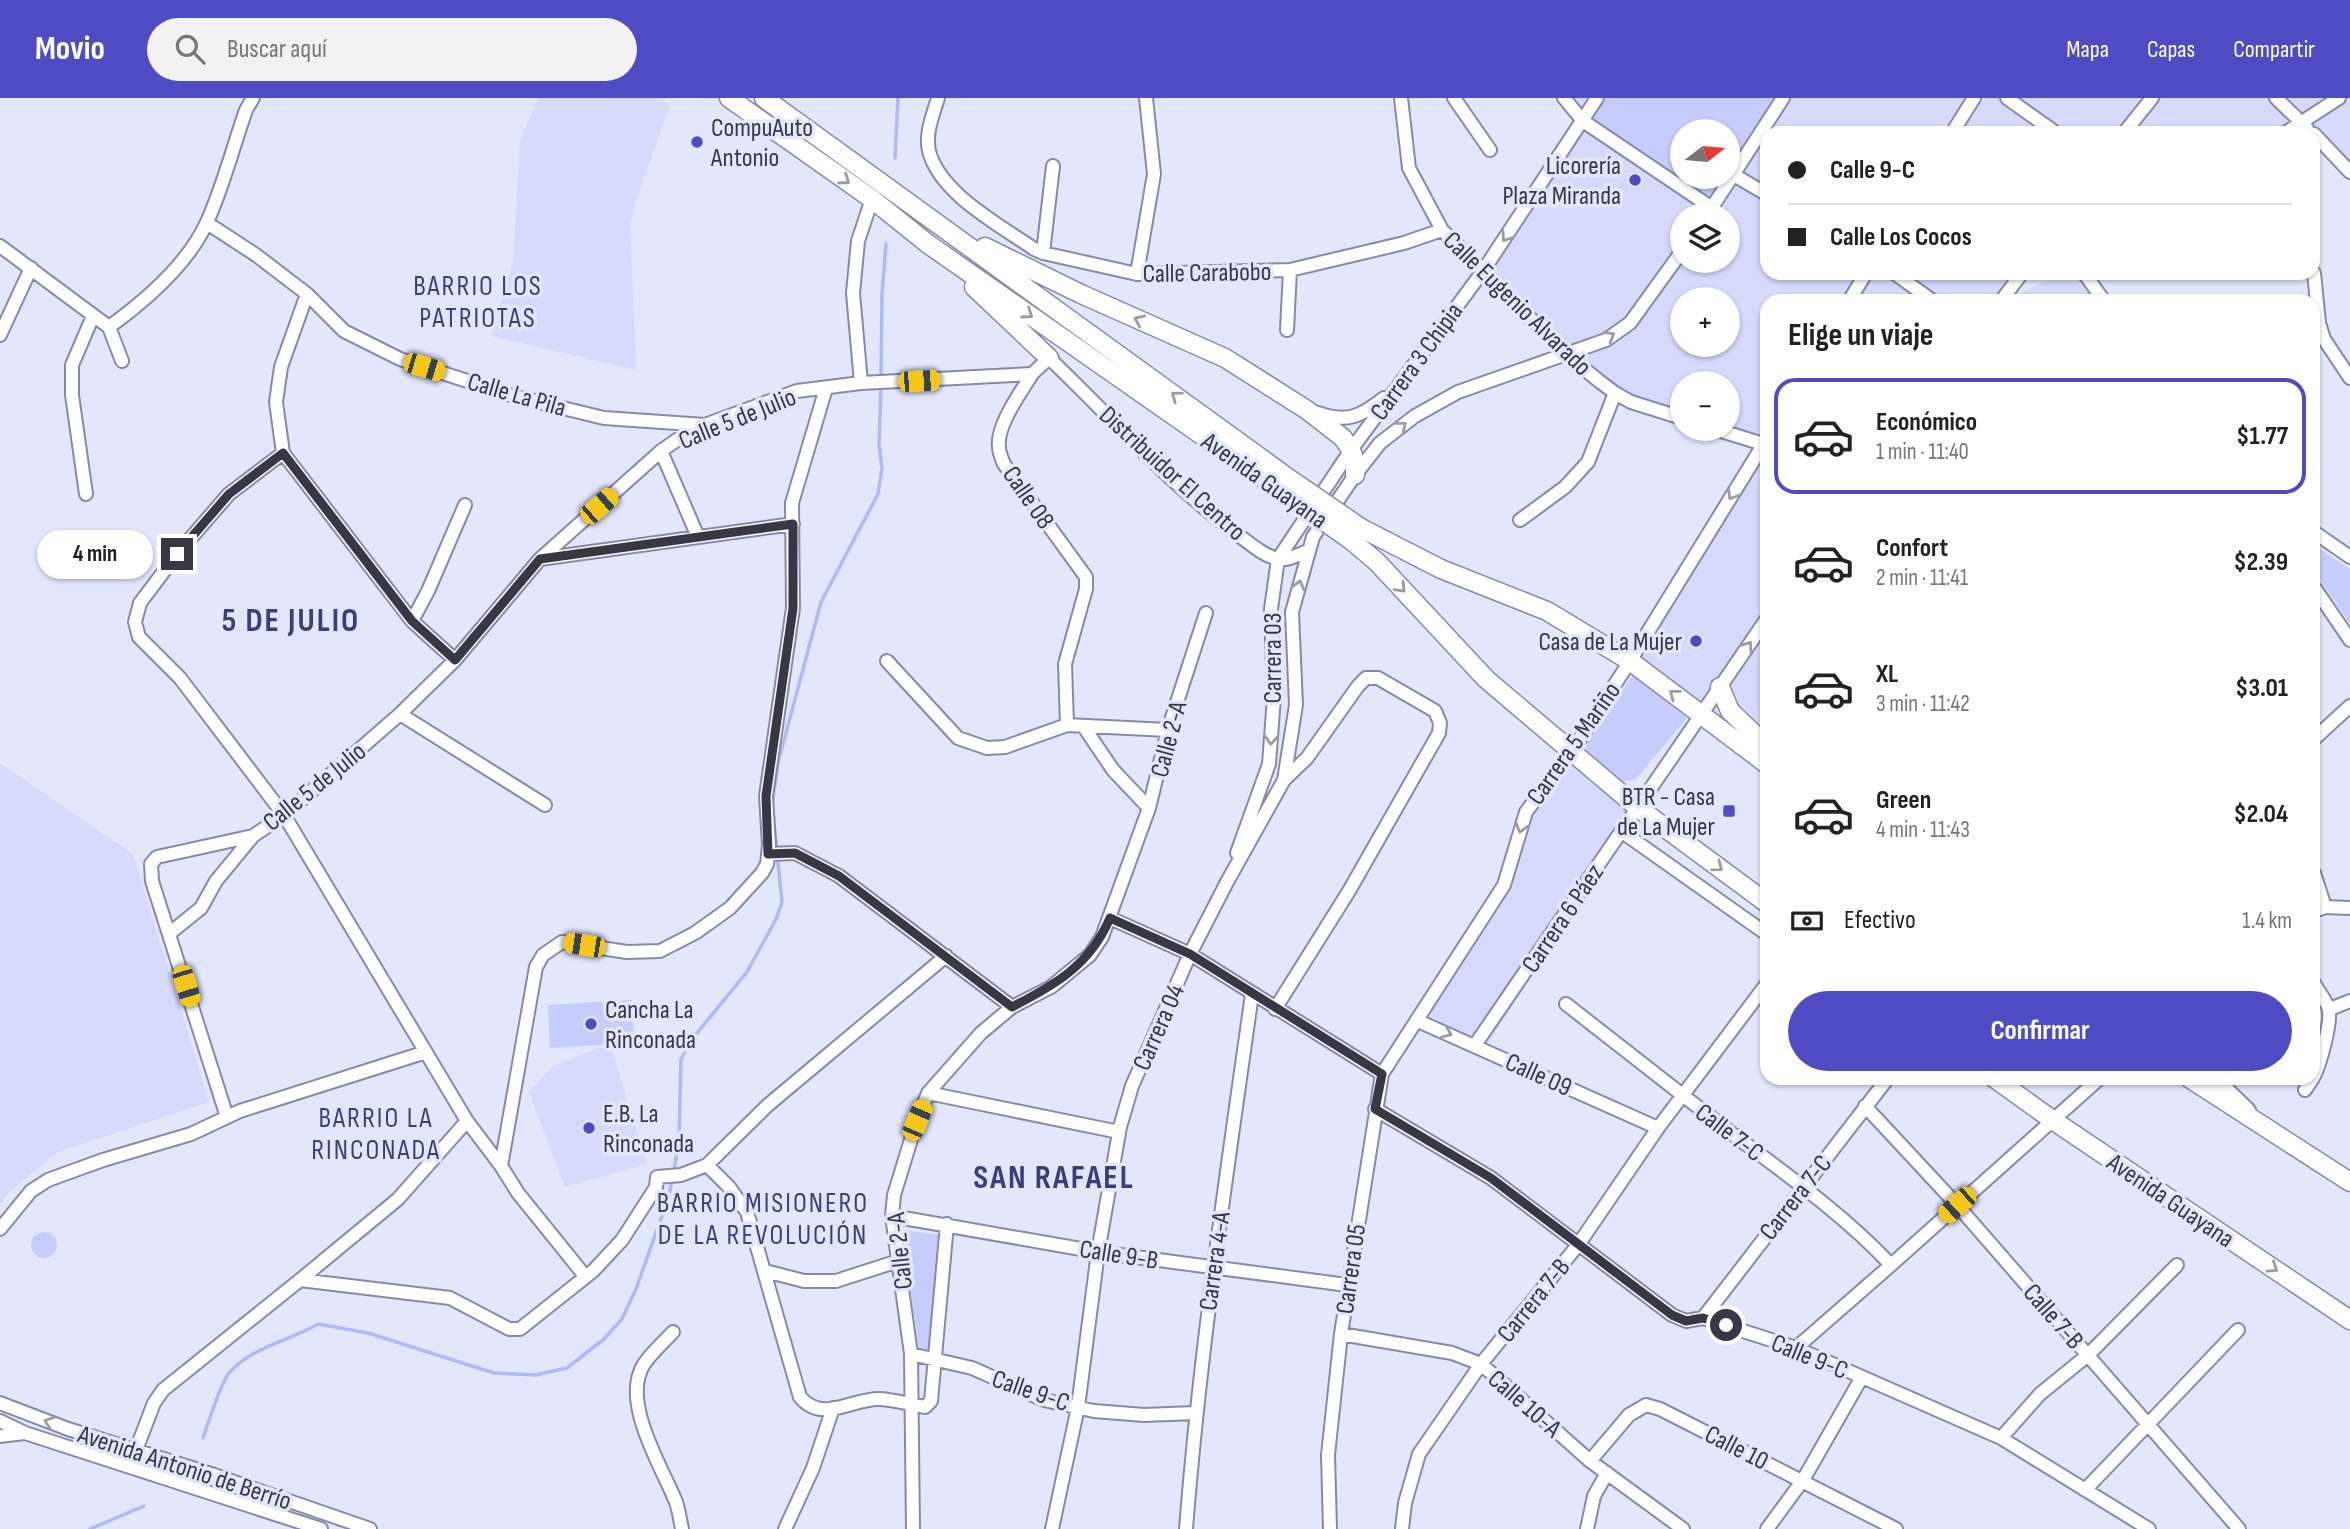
<!DOCTYPE html>
<html lang="es">
<meta charset="utf-8">
<style>
:root{--surface:#fff;--page:#f2f2f2;--text:#222;--muted:#767676;--line:#e0e0e0;--accent:#4f4bc2}
body{margin:0;font-family:"Sofia Sans Condensed",sans-serif;background:var(--page);color:var(--text);height:100vh;display:flex;flex-direction:column;font-size:26px;white-space:nowrap}
*{box-sizing:border-box;margin:0}
p{font-size:23px;color:var(--muted)}
.icon{flex:none;width:38px;height:38px;fill:none;stroke:currentColor;stroke-width:2;stroke-linecap:round;stroke-linejoin:round}
.map{position:relative;flex:1;overflow:hidden}
.panel{position:absolute;left:1760px;top:196px;width:560px;height:791px;display:flex;flex-direction:column;background:var(--surface);border-radius:21px;box-shadow:0 2px 5px #0004}
.panel>*{flex:none}
.banner{position:absolute;left:1760px;top:28px;width:560px;height:154px;border-radius:21px;box-shadow:0 2px 5px #0004;display:grid;align-content:center;height:154px;padding:0 28px;background:var(--surface)}
.needle{width:46px;rotate:74deg}
.buttons{position:absolute;left:1670px;top:21px;display:grid;gap:14px}
.buttons a{display:grid;place-items:center;width:70px;height:70px;border-radius:50%;background:var(--surface);box-shadow:0 2px 5px #0004;font-size:35px}
.end{position:absolute;width:32px;height:32px;margin:-16px;border:9px solid #363846;background:#fff;box-shadow:0 0 0 4px #fff}
.from{border-radius:50%}
.bubble{position:absolute;height:49px;border-radius:24px;background:var(--surface);box-shadow:0 2px 5px #0004;font-size:23px;font-weight:700;line-height:49px;text-align:center}
.car{position:absolute;width:21px;height:42px;margin:-21px -10px;border-radius:9px;box-shadow:0 0 5px 2px #0007;background:linear-gradient(#f5c518 24%,#345 0 40%,#f5c518 0 76%,#345 0 86%,#f5c518 0)}
.banner b{display:flex;align-items:center;gap:24px;height:66px;font-size:26px}
.banner b+b{border-top:2px solid var(--line)}
.banner i{width:18px;height:18px;background:var(--text)}
ul{padding:0;list-style:none}
li{display:flex;align-items:center;gap:21px;height:116px;margin:0 14px 10px;padding:0 14px;border:4px solid transparent;border-radius:21px}
li div{flex:1}
li b{display:block;font-size:26px}
li em{font-style:normal;font-weight:700}
li.selected{border-color:var(--accent)}
li>.icon{width:63px;height:63px;stroke-width:1.5}
h2{padding:0 28px;font-size:32px;line-height:84px}
.pay{display:flex;align-items:center;gap:18px;height:77px;padding:0 28px;font-size:26px}
.pay p{margin-inline-start:auto}
.button{display:flex;gap:14px;margin-top:auto;padding:14px 28px}
.button a{flex:1;height:80px;border-radius:42px;background:var(--accent);color:#fff;font-size:28px;font-weight:700;line-height:80px;text-align:center}
header{display:flex;align-items:center;gap:42px;box-sizing:border-box;height:98px;padding:0 35px;background:var(--accent);color:#fff}
header strong{font-size:33px}
nav{display:flex;gap:38px;margin-inline-start:auto;font-size:24px}
.search{width:490px;height:63px;background:var(--page);display:flex;align-items:center;gap:18px;box-sizing:border-box;padding:0 24px;border-radius:38px;color:var(--muted);font-size:26px}
.map>svg:first-child{display:block}
.built{fill:#d5dafc;fill-rule:evenodd}
.green{fill:#c6ccfb;fill-rule:evenodd}
.lines{fill:none;stroke-linecap:round;stroke-linejoin:round}
.stream{stroke:#b0b8f9;stroke-width:3.5}
.minor-casing{stroke:#868aaa;stroke-width:16}
.highway-casing{stroke:#868aaa;stroke-width:21}
.minor{stroke:#fff;stroke-width:12}
.highway{stroke:#fff;stroke-width:18}
.highway-bridge-casing{stroke:#868aaa;stroke-width:21;stroke-linecap:butt}
.highway-bridge{stroke:#fff;stroke-width:18}
.oneway{stroke:#9a9ca2}
.route{stroke:#363846;stroke-width:9}
.poi-dot{fill:#4f4bc2;stroke:#e3e7fc;stroke-width:2.5}
.labels{text-anchor:middle;stroke-width:7;stroke-linejoin:round;paint-order:stroke}
.poi-label{font-size:26px;fill:#363846;stroke:#e3e7fc;text-anchor:start}
.street-label{font-size:26px;fill:#363846;stroke:#e3e7fc}
.neighbourhood-label{font-size:28px;letter-spacing:2px;fill:#3b3e7a;stroke:#e3e7fc}
.district-label{font-size:33px;font-weight:bold;letter-spacing:2px;fill:#3b3e7a;stroke:#e3e7fc}
</style>
<header>
<strong>Movio</strong>
<div class="search"><svg class="icon" aria-label="search" viewBox="0 0 24 24"><circle cx="10" cy="10" r="6"/><path d="M15 15l6 6"/></svg>Buscar aquí</div>
<nav><a>Mapa</a><a>Capas</a><a>Compartir</a></nav>
</header>
<div class="map">
<svg width="2350" height="1431" viewBox="0 0 2350 1431">
<rect width="100%" height="100%" fill="#e3e7fc"/>
<path class="built" d="M 538,0 L 659,0 L 670,7 L 639,94 L 630,127 L 636,272 L 491,238 L 513,165 L 520,42 Z
M 1564,0 L 2350,0 L 2350,72 L 2302,25 L 2285,35 L 1768,35 L 1768,175 L 2030,175 L 2017,182 L 2001,203 L 1768,203 L 1767,650 L 1735,642 L 1630,563 L 1763,347 L 1727,331 L 1727,285 L 1682,285 L 1682,320 L 1615,295 L 1483,173 L 1583,23 ZM 1682,33 L 1727,33 L 1727,79 L 1682,79 ZM 1682,117 L 1727,117 L 1727,163 L 1682,163 ZM 1682,201 L 1727,201 L 1727,247 L 1682,247 Z
M 2062,175 L 2074,175 L 2094,203 L 2017,203 L 2024,193 Z
M 1572,653 L 1637,709 L 1487,948 L 1418,923 L 1504,787 L 1526,714 Z
M 0,665 L 133,756 L 209,1004 L 58,1054 L 8,1095 L 0,1107 Z
M 610,946 L 647,1066 L 565,1089 L 529,994 L 553,968 Z"/>
<path class="green" d="M 1602,0 L 1778,0 L 1711,105 L 1589,22 ZM 1682,33 L 1727,33 L 1727,79 L 1682,79 Z
M 2314,447 L 2350,471 L 2350,526 L 2314,473 Z
M 1633,577 L 1687,620 L 1636,681 L 1619,684 L 1587,657 L 1586,645 Z
M 632,902 L 634,945 L 550,950 L 548,907 Z
M 902,1132 L 941,1137 L 929,1251 L 919,1250 Z
M31 1147a13 13 0 1 1 26 0a13 13 0 1 1-26 0Z"/>
<g class="lines">
<path class="stream" d="M 895,60 L 898,0
M 881,280 L 882,196 L 886,146
M 772,708 L 778,665 L 821,504 L 878,396 L 882,370 L 879,346 L 881,288
M 674,1074 L 679,1039 L 681,961 L 692,941 L 747,874 L 776,821 L 782,804 L 773,715
M 203,1340 C 208,1326 220,1286 229,1275 C 252,1249 289,1243 318,1226 L 368,1235 L 494,1275 L 535,1277 L 567,1270 L 604,1241 L 622,1221 L 636,1191 L 669,1098 L 672,1082
M 90,1431 L 144,1408"/>
<g class="minor-casing">
<path id="minor" d="M 938,0 C 933,17 925,35 929,53 C 940,96 1000,127 1034,151 L 1043,155 L 1137,176 L 1290,172 L 1404,145 L 1442,132
M 1401,0 L 1409,70 L 1442,132 L 1566,256 L 1599,283 L 1615,295 L 1631,304 L 1682,320
M 1454,0 L 1490,52
M 1564,0 L 1583,23 L 1712,110
M 2007,0 L 2056,35
M 2276,0 L 2307,30
M 1952,35 L 1974,0
M 2124,35 L 2152,0
M 2285,35 L 2339,0
M 2314,36 L 2350,74
M 1734,77 L 1768,97
M 1707,117 L 1783,0
M 207,125 L 256,157 L 307,196 L 344,233 L 400,261 L 513,298 L 604,320 L 705,327
M 0,148 L 109,229 L 122,263
M 1043,155 L 1053,68
M 1894,175 L 1933,203
M 2084,175 L 2104,203
M 2314,175 L 2319,225 L 2324,241 L 2350,280
M 1137,176 L 1154,76 L 1146,0
M 307,196 L 281,269 L 276,304 L 283,355 L 412,523 L 455,562
M 1849,203 L 1866,175
M 2001,203 L 2022,175
M 109,229 C 145,203 188,166 207,124 C 223,89 233,49 246,12 L 253,0
M 1287,232 L 1290,172
M 0,237 L 31,170
M 1032,276 C 1021,294 996,328 999,349 C 999,355 1002,361 1004,366 L 1086,479 L 1086,491 L 1065,566 L 1067,627
M 861,285 L 853,195 L 858,143 L 872,101
M 1318,315 C 1347,325 1360,319 1384,300
M 1715,331 L 1763,346
M 661,353 L 698,439
M 283,355 L 229,396 L 177,456 L 140,505 L 135,524 L 139,539 L 180,580 L 284,717 L 467,1023 L 501,1068 L 518,1095 L 585,1178
M 86,396 L 72,297 L 72,267 L 93,218
M 1520,422 L 1565,389 L 1588,364 L 1615,295
M 2314,434 L 2350,459
M 540,461 L 793,426
M 2314,489 L 2350,542
M 412,523 L 428,493 L 465,407
M 887,563 L 958,640 L 987,650 L 1005,649 L 1067,627 L 1168,632
M 400,616 L 545,707
M 1084,629 L 1113,672 L 1149,710
M 2314,641 L 2350,608
M 1621,733 L 1768,837
M 1237,755 L 1269,666 L 1274,599 L 1271,511 L 1278,461 L 1351,352 L 1483,173 L 1597,0
M 769,756 L 795,755 L 839,778 L 1012,909
M 2314,775 L 2325,809
M 2314,813 L 2325,809 L 2350,810
M 1110,820 L 1190,856 L 1382,976
M 170,835 L 201,810 L 216,783 L 253,738
M 2314,885 C 2318,893 2325,901 2328,909 C 2333,921 2320,966 2314,978
M 1566,906 C 1622,950 1678,994 1735,1038 C 1789,1078 1845,1118 1891,1167
M 1275,911 L 1349,793 L 1439,635 L 1440,625 L 1435,613 L 1378,580 L 1366,580 L 1358,588 L 1307,660 L 1284,682
M 2330,911 L 2350,903
M 1418,923 L 1658,1030
M 1475,947 L 1768,519
M 2216,980 L 2249,1012
M 2305,992 L 2313,980
M 928,995 L 1119,1034
M 1865,1008 L 1957,1107 L 2239,1431
M 1375,1011 L 1491,1080 L 1672,1217 L 1686,1223 L 1703,1220 L 1796,1250 L 2001,1340 L 2149,1431
M 227,1019 L 152,783 L 151,766 L 157,759 L 253,738 L 284,717 L 400,616 L 455,562 L 540,461 L 661,353 L 684,337 L 705,327 L 797,293 L 861,285 L 1032,276 L 1049,260 C 1112,320 1170,387 1241,439 C 1252,447 1264,458 1278,461 C 1288,463 1299,456 1308,453
M 707,1067 L 729,1089 L 747,1114 L 800,1299 C 823,1326 852,1300 880,1301 C 894,1302 911,1306 925,1309 L 931,1303 L 947,1126
M 501,1068 L 536,869 L 543,857 L 562,844 L 627,854 L 660,853 L 695,835 L 730,810 L 762,775 L 767,766 L 769,747 L 766,698 L 793,510 L 792,405 L 826,290
M 892,1118 L 1098,1154 L 1347,1187
M 0,1131 L 31,1093 L 48,1082 L 103,1062 L 191,1036 L 240,1013 L 426,954
M 765,1173 L 804,1183 L 836,1183 L 898,1163
M 300,1182 L 398,1101 L 467,1023
M 1703,1220 L 1888,980
M 673,1234 C 664,1244 652,1254 644,1266 C 620,1303 662,1369 676,1404 C 679,1413 680,1422 682,1431
M 1341,1236 L 1452,1255 L 1481,1266 L 1590,1363 L 1683,1431
M 1796,1250 L 1891,1167 L 2100,980
M 911,1256 L 972,1270 L 1044,1302 L 1094,1313 L 1144,1317 L 1195,1315
M 0,1305 L 68,1331 L 214,1377 L 370,1431
M 0,1323 L 25,1335 L 321,1431
M 0,1338 L 24,1335
M 2001,1340 L 2040,1296 L 2088,1257 L 2177,1167
M 136,1352 L 154,1305 L 163,1292 L 300,1182 L 450,1200 L 509,1231 L 520,1231 L 593,1173 L 622,1142 L 656,1089 L 657,1079 L 681,1077 L 707,1067 L 768,1007 L 946,858
M 1590,1363 L 1629,1317 L 1646,1307 L 1660,1311 L 1896,1431
M 2085,1392 L 2238,1232
M 785,1431 L 813,1370 L 833,1310
M 913,1431 L 911,1256 L 892,1118 L 894,1097 L 917,1022 L 928,995 L 981,935 L 1012,909 L 1051,889 L 1090,857 L 1102,839 L 1149,710 L 1168,632 L 1206,515
M 1052,1431 L 1078,1309 L 1098,1154 L 1120,1029 L 1132,988 L 1190,856 L 1227,784 L 1284,682 L 1296,607 L 1292,514 L 1313,439 L 1355,377 L 1380,345 L 1415,318 L 1458,294 L 1606,242 L 1630,225 L 1682,153
M 1186,1431 C 1200,1251 1227,1074 1252,896
M 1330,1431 L 1328,1357 L 1341,1236 L 1382,976 L 1504,787 L 1526,714 L 1572,653 L 1630,563 L 1768,339
M 1402,1431 L 1405,1405 L 1419,1356 L 1481,1266 L 1578,1147 L 1658,1030 L 1768,884
M 1587,1431 L 1594,1398 L 1607,1375
M 1767,1431 L 1803,1382 L 1862,1279"/>
</g>
<g class="highway-casing">
<path id="highway" d="M 729,0 L 872,101 L 928,146 L 1283,394
M 764,0 L 1291,382
M 985,149 L 1081,196 L 1225,260 L 1307,312 L 1343,340 L 1351,352 L 1355,363 L 1355,377
M 974,189 L 1049,260
M 1361,430 L 1441,471 L 1547,513 L 1630,563 L 1768,667
M 1352,443 L 1377,464 L 1486,581 L 1637,709 L 1768,806
M 1720,589 L 1730,613 L 1768,649
M 1994,980 L 2054,1023 L 2350,1222
M 2189,980 L 2350,1084"/>
</g>
<use href="#minor" class="minor"/>
<use href="#highway" class="highway"/>
<g class="highway-bridge-casing">
<path id="highway-bridge" d="M 1291,382 L 1361,430
M 1283,394 L 1352,443"/>
</g>
<use href="#highway-bridge" class="highway-bridge"/>
</g>
<defs><path id="oneway-chevron" d="M-2-3.5L2.5 0L-2 3.5" fill="none" stroke-width="1.6" stroke-linecap="round" stroke-linejoin="round" transform="scale(1.75)"/></defs>
<g class="oneway">
<use href="#oneway-chevron" transform="translate(845 82) rotate(35)"/>
<use href="#oneway-chevron" transform="translate(1506 139) rotate(124)"/>
<use href="#oneway-chevron" transform="translate(1028 216) rotate(35)"/>
<use href="#oneway-chevron" transform="translate(1139 222) rotate(-156)"/>
<use href="#oneway-chevron" transform="translate(1610 238) rotate(-30)"/>
<use href="#oneway-chevron" transform="translate(1176 298) rotate(-144)"/>
<use href="#oneway-chevron" transform="translate(1402 328) rotate(-38)"/>
<use href="#oneway-chevron" transform="translate(1732 397) rotate(122)"/>
<use href="#oneway-chevron" transform="translate(1299 487) rotate(-75)"/>
<use href="#oneway-chevron" transform="translate(1401 490) rotate(47)"/>
<use href="#oneway-chevron" transform="translate(1748 548) rotate(-55)"/>
<use href="#oneway-chevron" transform="translate(1674 596) rotate(-142)"/>
<use href="#oneway-chevron" transform="translate(1271 642) rotate(95)"/>
<use href="#oneway-chevron" transform="translate(1521 730) rotate(106)"/>
<use href="#oneway-chevron" transform="translate(1718 769) rotate(37)"/>
<use href="#oneway-chevron" transform="translate(1447 935) rotate(23)"/>
<use href="#oneway-chevron" transform="translate(2273 1170) rotate(34)"/>
<use href="#oneway-chevron" transform="translate(49 1324) rotate(-160)"/>
</g>
<g class="lines">
<path class="route" d="M 177,456 L 229,396 L 283,355 L 412,523 L 455,562 L 540,461 L 793,426 L 793,510 L 766,698 L 768,756 L 795,755 L 839,778 L 1012,909 C 1055,887 1090,867 1110,820 L 1190,856 L 1382,976 L 1375,1011 L 1491,1080 L 1672,1217 L 1686,1223 L 1703,1220 L 1726,1227"/>
</g>
<g class="poi-dot">
<circle cx="697" cy="44" r="7"/>
<circle cx="1635" cy="82" r="7"/>
<circle cx="1696" cy="543" r="7"/>
<rect x="1722" y="706" width="14" height="14" rx="3.5"/>
<circle cx="591" cy="926" r="7"/>
<circle cx="589" cy="1030" r="7"/>
</g>
<g class="labels">
<g class="poi-label">
<text x="711" y="38">CompuAuto<tspan x="711" dy="30">Antonio</tspan></text>
<text x="1621" y="76" text-anchor="end">Licorería<tspan x="1621" dy="30">Plaza Miranda</tspan></text>
<text x="1682" y="552" text-anchor="end">Casa de La Mujer</text>
<text x="1715" y="707" text-anchor="end">BTR - Casa<tspan x="1715" dy="30">de La Mujer</tspan></text>
<text x="605" y="920">Cancha La<tspan x="605" dy="30">Rinconada</tspan></text>
<text x="603" y="1024">E.B. La<tspan x="603" dy="30">Rinconada</tspan></text>
</g>
<g class="street-label">
<text transform="translate(1207 174) rotate(-1)" y="9">Calle Carabobo</text>
<text transform="translate(1518 205) rotate(44)" y="9">Calle Eugenio Alvarado</text>
<text transform="translate(1416 263) rotate(-54)" y="9">Carrera 3 Chipia</text>
<text transform="translate(517 296) rotate(16)" y="9">Calle La Pila</text>
<text transform="translate(737 320) rotate(-22)" y="9">Calle 5 de Julio</text>
<text transform="translate(1173 375) rotate(42)" y="9">Distribuidor El Centro</text>
<text transform="translate(1265 382) rotate(35)" y="9">Avenida Guayana</text>
<text transform="translate(1029 399) rotate(55)" y="9">Calle 08</text>
<text transform="translate(1272 560) rotate(-90)" y="9">Carrera 03</text>
<text transform="translate(1168 641) rotate(-75)" y="9">Calle 2-A</text>
<text transform="translate(1573 645) rotate(-55)" y="9">Carrera 5 Mariño</text>
<text transform="translate(314 688) rotate(-39)" y="9">Calle 5 de Julio</text>
<text transform="translate(1562 820) rotate(-56)" y="9">Carrera 6 Páez</text>
<text transform="translate(1158 929) rotate(-66)" y="9">Carrera 04</text>
<text transform="translate(1539 976) rotate(24)" y="9">Calle 09</text>
<text transform="translate(1730 1034) rotate(37)" y="9">Calle 7-C</text>
<text transform="translate(1795 1099) rotate(-52)" y="9">Carrera 7-C</text>
<text transform="translate(2171 1102) rotate(34)" y="9">Avenida Guayana</text>
<text transform="translate(899 1153) rotate(-96)" y="9">Calle 2-A</text>
<text transform="translate(1119 1156) rotate(9)" y="9">Calle 9-B</text>
<text transform="translate(1214 1163) rotate(-82)" y="9">Carrera 4-A</text>
<text transform="translate(1350 1171) rotate(-82)" y="9">Carrera 05</text>
<text transform="translate(1533 1202) rotate(-51)" y="9">Carrera 7-B</text>
<text transform="translate(2054 1218) rotate(49)" y="9">Calle 7-B</text>
<text transform="translate(1810 1258) rotate(22)" y="9">Calle 9-C</text>
<text transform="translate(1031 1292) rotate(19)" y="9">Calle 9-C</text>
<text transform="translate(1525 1305) rotate(41)" y="9">Calle 10-A</text>
<text transform="translate(1737 1349) rotate(27)" y="9">Calle 10</text>
<text transform="translate(185 1369) rotate(18)" y="9">Avenida Antonio de Berrío</text>
</g>
<g class="neighbourhood-label">
<text x="478" y="197">BARRIO LOS<tspan x="478" dy="32">PATRIOTAS</tspan></text>
<text x="376" y="1029">BARRIO LA<tspan x="376" dy="32">RINCONADA</tspan></text>
<text x="763" y="1114">BARRIO MISIONERO<tspan x="763" dy="32">DE LA REVOLUCIÓN</tspan></text>
</g>
<g class="district-label">
<text x="291" y="533">5 DE JULIO</text>
<text x="1054" y="1090">SAN RAFAEL</text>
</g>
</g>
</svg>
<div class="buttons">
<a><svg class="needle" viewBox="-14 -14 28 28"><path d="M0-13l5 13h-10z" fill="#e53935"/><path d="M0 13l5-13h-10z" fill="#767676"/></svg></a>
<a><svg class="icon" aria-label="layers" viewBox="0 0 24 24"><path d="M12 4l9 5-9 5-9-5zM3 14l9 5 9-5"/></svg></a>
<a>+</a>
<a>−</a>
</div>
<i class="end from" style="left:1726px;top:1227px"></i>
<i class="end" style="left:177px;top:456px"></i>
<div class="bubble" style="left:37px;top:432px;width:116px">4 min</div>
<i class="car" style="left:424px;top:269px;rotate:107deg"></i>
<i class="car" style="left:919px;top:283px;rotate:87deg"></i>
<i class="car" style="left:599px;top:408px;rotate:49deg"></i>
<i class="car" style="left:584px;top:847px;rotate:279deg"></i>
<i class="car" style="left:186px;top:888px;rotate:163deg"></i>
<i class="car" style="left:917px;top:1022px;rotate:23deg"></i>
<i class="car" style="left:1957px;top:1107px;rotate:228deg"></i>
<div class="banner">
<b><i class="from"></i>Calle 9-C</b>
<b><i></i>Calle Los Cocos</b>
</div>
<section class="panel">
<h2>Elige un viaje</h2>
<ul>
<li class="selected"><svg class="icon" aria-label="car" viewBox="0 0 24 24"><path d="M5 17H2v-5l4-1 3-4h7l3 4 3 1v5h-3M9 17h6M6 11h13"/><circle cx="7" cy="17" r="2"/><circle cx="17" cy="17" r="2"/></svg><div><b>Económico</b><p>1 min · 11:40</p></div><em>$1.77</em></li>
<li><svg class="icon" aria-label="car" viewBox="0 0 24 24"><path d="M5 17H2v-5l4-1 3-4h7l3 4 3 1v5h-3M9 17h6M6 11h13"/><circle cx="7" cy="17" r="2"/><circle cx="17" cy="17" r="2"/></svg><div><b>Confort</b><p>2 min · 11:41</p></div><em>$2.39</em></li>
<li><svg class="icon" aria-label="car" viewBox="0 0 24 24"><path d="M5 17H2v-5l4-1 3-4h7l3 4 3 1v5h-3M9 17h6M6 11h13"/><circle cx="7" cy="17" r="2"/><circle cx="17" cy="17" r="2"/></svg><div><b>XL</b><p>3 min · 11:42</p></div><em>$3.01</em></li>
<li><svg class="icon" aria-label="car" viewBox="0 0 24 24"><path d="M5 17H2v-5l4-1 3-4h7l3 4 3 1v5h-3M9 17h6M6 11h13"/><circle cx="7" cy="17" r="2"/><circle cx="17" cy="17" r="2"/></svg><div><b>Green</b><p>4 min · 11:43</p></div><em>$2.04</em></li>
</ul>
<div class="pay"><svg class="icon" aria-label="cash" viewBox="0 0 24 24"><path d="M3 7h18v10H3z"/><circle cx="12" cy="12" r="2"/></svg>Efectivo<p>1.4 km</p></div>
<div class="button"><a>Confirmar</a></div>
</section>
</div>
